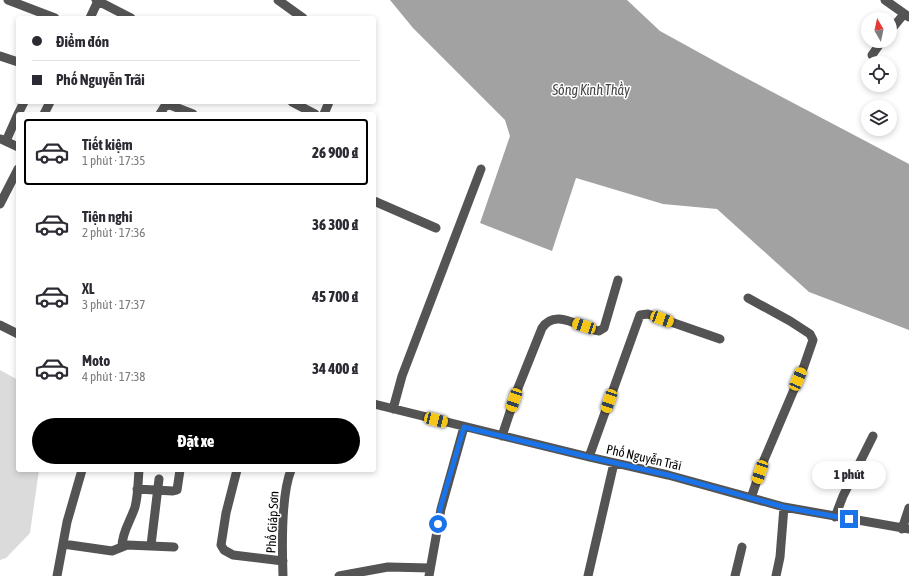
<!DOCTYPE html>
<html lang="vi">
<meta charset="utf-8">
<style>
:root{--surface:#fff;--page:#f7f7f7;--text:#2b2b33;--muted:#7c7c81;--line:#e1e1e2;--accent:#000}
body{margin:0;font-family:"Asap Condensed",sans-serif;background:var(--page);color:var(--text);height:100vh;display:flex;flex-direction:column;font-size:15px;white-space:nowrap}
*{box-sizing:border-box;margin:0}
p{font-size:13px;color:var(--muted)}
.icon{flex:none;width:22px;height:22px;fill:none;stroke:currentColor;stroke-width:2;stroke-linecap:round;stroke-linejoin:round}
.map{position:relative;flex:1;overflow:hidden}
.details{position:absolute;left:16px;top:112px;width:360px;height:360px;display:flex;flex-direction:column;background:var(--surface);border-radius:4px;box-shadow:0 2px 6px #0003}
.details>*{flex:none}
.guide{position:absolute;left:16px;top:16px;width:360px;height:88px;border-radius:4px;box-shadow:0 2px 6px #0003;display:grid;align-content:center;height:88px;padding:0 16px;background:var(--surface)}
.needle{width:26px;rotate:351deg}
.fabs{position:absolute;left:861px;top:12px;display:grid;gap:8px}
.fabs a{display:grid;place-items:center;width:36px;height:36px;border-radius:50%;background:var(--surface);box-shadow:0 2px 6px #0003;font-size:20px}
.end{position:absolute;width:18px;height:18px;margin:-9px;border:5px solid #1a73e8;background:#fff;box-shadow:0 0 0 2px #fff}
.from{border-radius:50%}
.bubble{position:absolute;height:28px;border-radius:14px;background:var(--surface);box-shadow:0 2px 6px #0003;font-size:13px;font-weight:800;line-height:28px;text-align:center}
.car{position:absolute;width:12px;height:24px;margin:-12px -6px;border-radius:5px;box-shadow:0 0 3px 1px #0007;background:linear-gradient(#f5c518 24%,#345 0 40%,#f5c518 0 76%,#345 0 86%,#f5c518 0)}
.guide b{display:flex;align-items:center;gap:14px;height:38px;font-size:15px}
.guide b+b{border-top:1px solid var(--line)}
.guide i{width:10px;height:10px;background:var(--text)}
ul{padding:7px 0 0;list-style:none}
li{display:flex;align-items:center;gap:12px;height:66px;margin:0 8px 6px;padding:0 8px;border:2px solid transparent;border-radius:4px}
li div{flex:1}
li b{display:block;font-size:15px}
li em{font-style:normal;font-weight:800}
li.active{border-color:var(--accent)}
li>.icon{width:36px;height:36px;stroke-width:1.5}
.cta{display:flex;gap:8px;margin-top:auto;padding:8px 16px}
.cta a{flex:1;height:46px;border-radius:24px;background:var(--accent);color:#fff;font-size:16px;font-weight:800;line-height:46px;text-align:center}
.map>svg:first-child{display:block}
.green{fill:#dbdbdb}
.water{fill:#a2a2a2}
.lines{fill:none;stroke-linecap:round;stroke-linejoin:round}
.minor{stroke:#545454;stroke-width:9}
.route{stroke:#1a73e8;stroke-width:5}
.labels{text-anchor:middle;stroke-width:3;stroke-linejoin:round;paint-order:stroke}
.street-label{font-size:13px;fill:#000;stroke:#fff}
.water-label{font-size:14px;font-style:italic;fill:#434343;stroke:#fff}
</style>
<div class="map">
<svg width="909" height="576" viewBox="0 0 909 576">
<rect width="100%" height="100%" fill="#fff"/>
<path class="green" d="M 0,370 L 18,380 L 18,470 L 39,470 L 30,533 L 6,558 L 0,560 Z"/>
<path class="water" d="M 390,0 L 627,0 L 660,31 L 729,69 L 909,164 L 909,330 L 809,292 L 717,209 L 663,204 L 576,178 L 552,251 L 480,223 L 510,136 L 505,120 L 413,28 Z"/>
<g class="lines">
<path class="minor" d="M 8,0 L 55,18
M 96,0 L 131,18
M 278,0 L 303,18
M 885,0 L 909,17
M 90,18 L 98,1
M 890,31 L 904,14
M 872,55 L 882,41
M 0,56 L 18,62
M 292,102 L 315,114
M 18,114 L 24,102
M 44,114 L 50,102
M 160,114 L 165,106 L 170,105 L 193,114
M 324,114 L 329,102
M 1,139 L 18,147
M 6,141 L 18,114
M 374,201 L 436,228
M 0,204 L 18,169
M 748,298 L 790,321 L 810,334 L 813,340 L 804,366 L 764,460 L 751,498
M 0,325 L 18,334
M 374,404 L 589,457 L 668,475 L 784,507 L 909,529
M 393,409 L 402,376 L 481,169
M 502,436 L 518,388 L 542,328 C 556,307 580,329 599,331 L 604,328 L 618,280
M 589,457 L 640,315 L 648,314 L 720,339
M 237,470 L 226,513 L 221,545 L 224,550 L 233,555 L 283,561
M 137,489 L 173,491 L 177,490 L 180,470
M 835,517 L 843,496 L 873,436
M 902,529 L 909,508
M 63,544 L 112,551 L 127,545 L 174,547
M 151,545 L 159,479
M 122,546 C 122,532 131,520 135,507 C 138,496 138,482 139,470
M 57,576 L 67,522 L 82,470
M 283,576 C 282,548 281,495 291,470
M 339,576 L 388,567 L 430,568
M 429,576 L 441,509 L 464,427
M 588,576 L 614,463
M 735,576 L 742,547
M 776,576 L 780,557 L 784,507"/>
</g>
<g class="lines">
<path class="route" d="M 438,524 L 440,509 L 464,427 L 589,457 L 668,475 L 784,507 L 849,519"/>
</g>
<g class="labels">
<g class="street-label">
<text transform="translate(644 457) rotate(13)" y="5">Phố Nguyễn Trãi</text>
<text transform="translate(272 522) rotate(-87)" y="5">Phố Giáp Sơn</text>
</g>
<g class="water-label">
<text x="591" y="95">Sông Kinh Thầy</text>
</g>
</g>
</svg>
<div class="fabs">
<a><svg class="needle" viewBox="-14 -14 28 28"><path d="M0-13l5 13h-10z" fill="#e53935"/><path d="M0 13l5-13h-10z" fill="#7c7c81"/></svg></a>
<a><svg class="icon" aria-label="locate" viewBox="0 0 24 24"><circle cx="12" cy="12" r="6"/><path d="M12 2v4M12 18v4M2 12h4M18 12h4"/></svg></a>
<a><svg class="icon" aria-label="layers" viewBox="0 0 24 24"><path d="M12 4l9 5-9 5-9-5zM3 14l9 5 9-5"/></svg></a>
</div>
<i class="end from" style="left:438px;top:524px"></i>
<i class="end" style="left:849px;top:519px"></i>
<div class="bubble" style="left:812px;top:461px;width:74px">1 phút</div>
<i class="car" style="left:662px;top:319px;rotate:110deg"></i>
<i class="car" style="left:584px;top:326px;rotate:288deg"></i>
<i class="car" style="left:798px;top:379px;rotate:23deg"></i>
<i class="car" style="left:514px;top:400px;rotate:198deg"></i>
<i class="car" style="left:609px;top:401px;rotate:199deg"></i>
<i class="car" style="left:436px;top:420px;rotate:104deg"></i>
<i class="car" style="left:760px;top:472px;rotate:198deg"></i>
<div class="guide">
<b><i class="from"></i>Điểm đón</b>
<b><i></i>Phố Nguyễn Trãi</b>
</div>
<section class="details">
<ul>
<li class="active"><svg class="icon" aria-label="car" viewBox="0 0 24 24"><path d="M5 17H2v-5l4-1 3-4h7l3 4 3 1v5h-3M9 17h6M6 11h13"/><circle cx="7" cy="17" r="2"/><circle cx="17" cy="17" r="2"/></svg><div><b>Tiết kiệm</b><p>1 phút · 17:35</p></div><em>26 900 ₫</em></li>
<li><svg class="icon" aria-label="car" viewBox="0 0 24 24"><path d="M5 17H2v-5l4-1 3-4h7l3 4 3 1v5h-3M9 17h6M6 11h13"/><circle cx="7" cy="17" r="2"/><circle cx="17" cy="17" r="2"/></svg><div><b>Tiện nghi</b><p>2 phút · 17:36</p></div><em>36 300 ₫</em></li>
<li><svg class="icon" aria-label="car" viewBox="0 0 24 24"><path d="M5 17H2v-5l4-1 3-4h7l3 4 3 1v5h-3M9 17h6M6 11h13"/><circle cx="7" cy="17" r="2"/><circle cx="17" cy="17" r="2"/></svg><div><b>XL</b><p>3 phút · 17:37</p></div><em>45 700 ₫</em></li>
<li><svg class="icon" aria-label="car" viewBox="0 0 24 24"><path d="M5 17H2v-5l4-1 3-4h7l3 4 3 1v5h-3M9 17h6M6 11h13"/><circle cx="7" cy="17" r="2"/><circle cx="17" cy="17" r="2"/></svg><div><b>Moto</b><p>4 phút · 17:38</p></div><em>34 400 ₫</em></li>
</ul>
<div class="cta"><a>Đặt xe</a></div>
</section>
</div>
